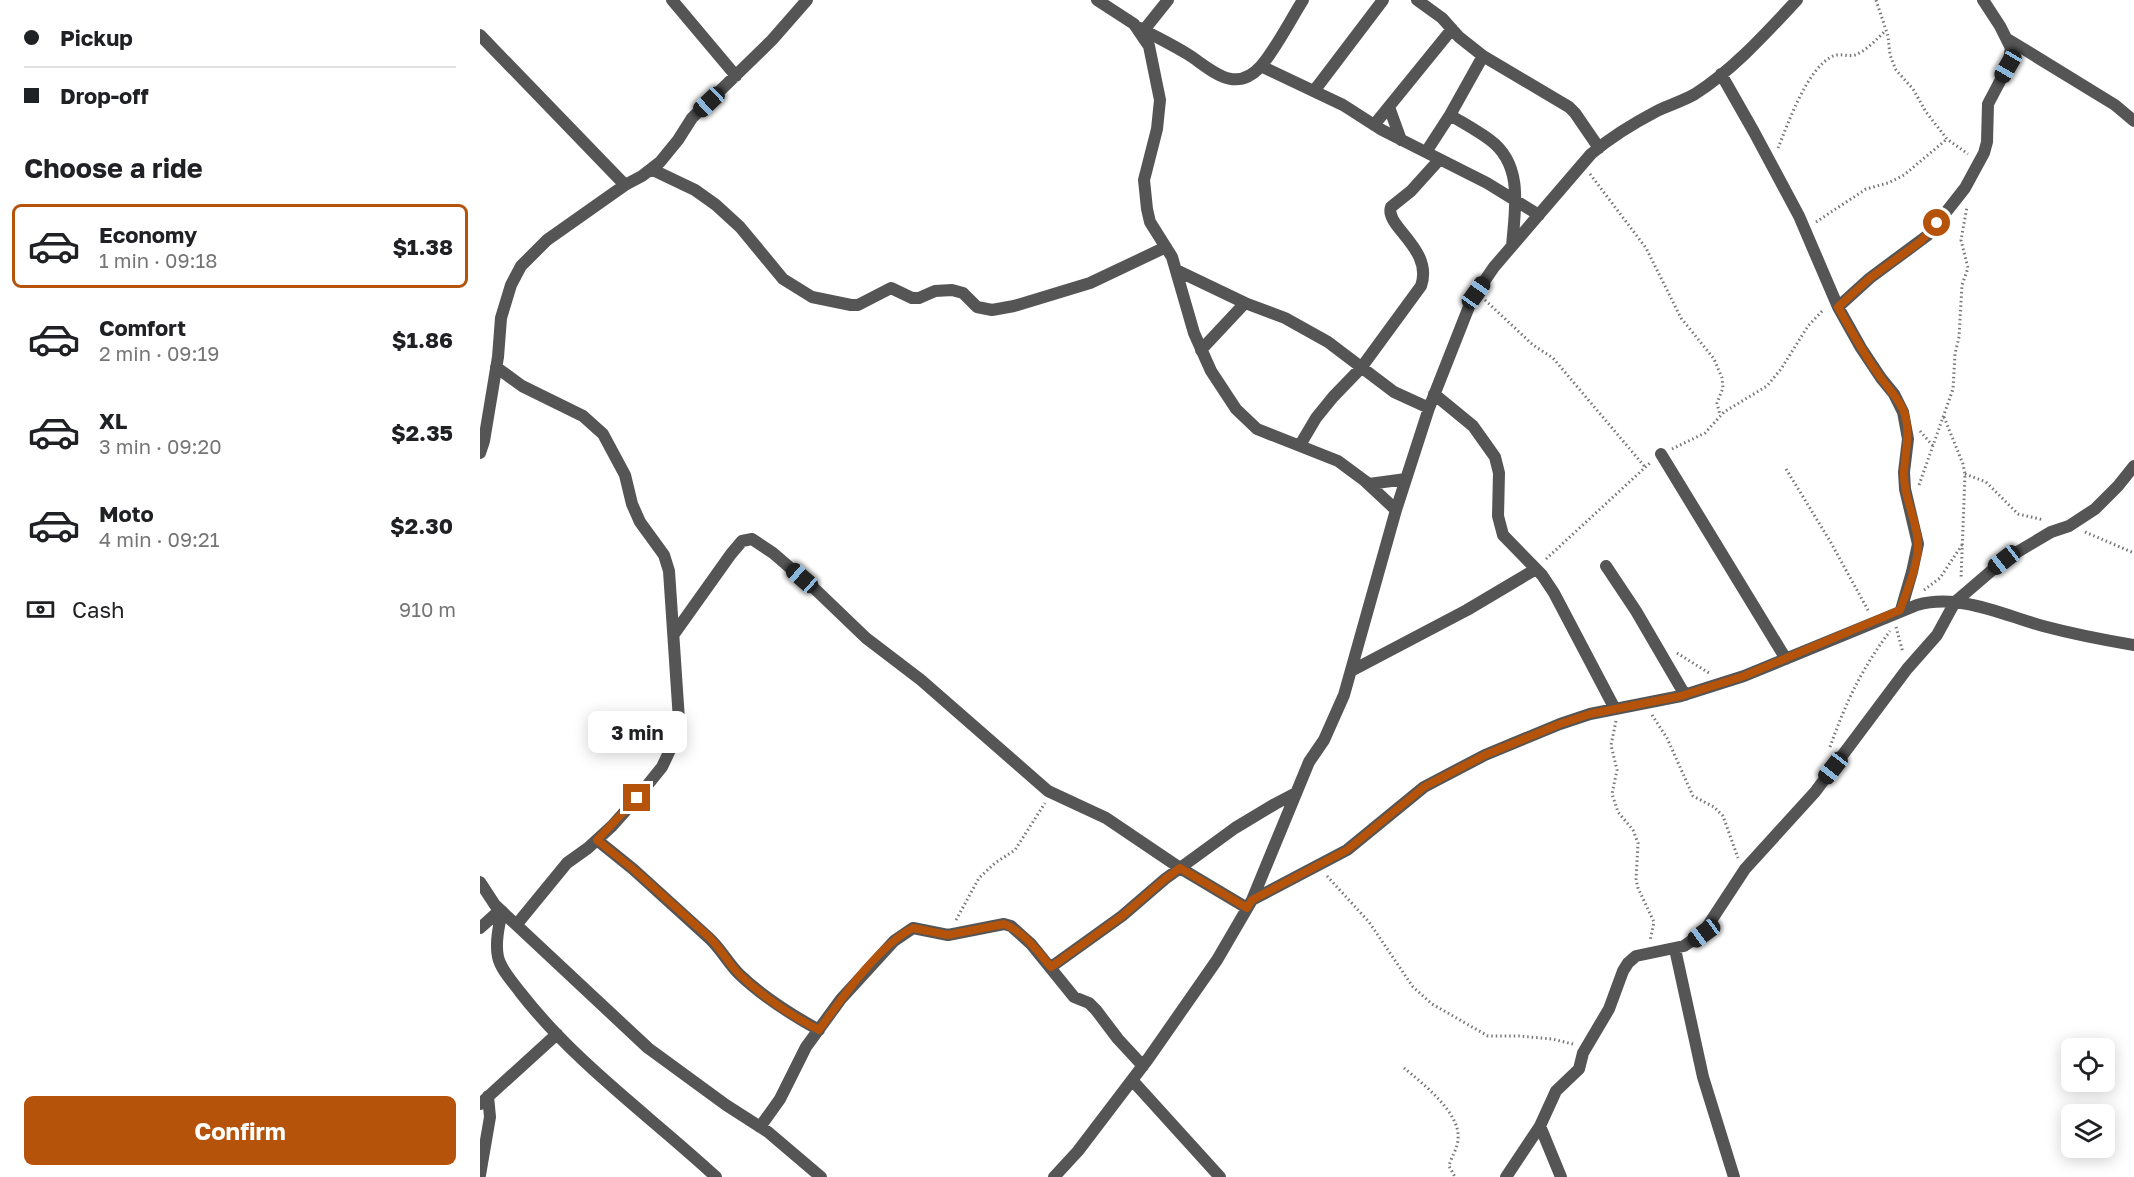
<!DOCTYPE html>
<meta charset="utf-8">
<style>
:root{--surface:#fff;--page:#f6f6f6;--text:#202124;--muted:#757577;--line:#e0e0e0;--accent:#b45309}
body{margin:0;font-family:"Golos Text",sans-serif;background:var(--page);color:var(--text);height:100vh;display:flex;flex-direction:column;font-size:22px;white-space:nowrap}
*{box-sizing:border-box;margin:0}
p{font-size:20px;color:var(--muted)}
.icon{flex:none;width:33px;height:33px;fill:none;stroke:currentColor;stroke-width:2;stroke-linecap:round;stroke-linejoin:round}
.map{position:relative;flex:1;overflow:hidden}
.panel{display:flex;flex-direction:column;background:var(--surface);width:480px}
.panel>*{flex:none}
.hud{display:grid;align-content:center;height:132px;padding:0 24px;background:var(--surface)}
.controls{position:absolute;left:1581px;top:1038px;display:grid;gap:12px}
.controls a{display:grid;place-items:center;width:54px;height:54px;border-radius:9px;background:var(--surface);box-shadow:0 3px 15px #0003;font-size:30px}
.end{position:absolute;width:27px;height:27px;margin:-14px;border:8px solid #b45309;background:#fff;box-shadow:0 0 0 3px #fff}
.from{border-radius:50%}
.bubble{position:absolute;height:42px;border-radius:9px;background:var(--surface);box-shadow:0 3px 15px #0003;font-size:20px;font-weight:700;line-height:42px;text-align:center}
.car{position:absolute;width:18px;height:36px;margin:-18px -9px;border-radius:8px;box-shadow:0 0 4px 2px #0007;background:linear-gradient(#222 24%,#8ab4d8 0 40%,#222 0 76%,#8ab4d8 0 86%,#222 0)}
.hud b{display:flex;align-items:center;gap:21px;height:57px;font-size:22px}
.hud b+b{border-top:2px solid var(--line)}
.hud i{width:15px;height:15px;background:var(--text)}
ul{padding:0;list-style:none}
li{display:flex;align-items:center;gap:18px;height:84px;margin:0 12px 9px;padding:0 12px;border:3px solid transparent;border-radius:9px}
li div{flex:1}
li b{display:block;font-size:22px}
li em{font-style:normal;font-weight:700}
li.current{border-color:var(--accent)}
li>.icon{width:54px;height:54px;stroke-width:1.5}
h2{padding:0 24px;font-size:27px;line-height:72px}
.pay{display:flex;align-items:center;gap:15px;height:66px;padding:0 24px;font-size:22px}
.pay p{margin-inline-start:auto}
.button{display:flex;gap:12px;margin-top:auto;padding:12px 24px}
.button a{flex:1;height:69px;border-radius:9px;background:var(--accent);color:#fff;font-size:24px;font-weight:700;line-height:69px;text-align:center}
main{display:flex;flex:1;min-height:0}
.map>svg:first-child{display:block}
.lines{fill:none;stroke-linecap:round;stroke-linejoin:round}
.path{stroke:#777;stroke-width:3;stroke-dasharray:1.5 3;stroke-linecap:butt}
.street{stroke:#555;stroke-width:12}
.route{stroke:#b45309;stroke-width:8}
</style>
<main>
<section class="panel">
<div class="hud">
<b><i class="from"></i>Pickup</b>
<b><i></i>Drop-off</b>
</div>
<h2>Choose a ride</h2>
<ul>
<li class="current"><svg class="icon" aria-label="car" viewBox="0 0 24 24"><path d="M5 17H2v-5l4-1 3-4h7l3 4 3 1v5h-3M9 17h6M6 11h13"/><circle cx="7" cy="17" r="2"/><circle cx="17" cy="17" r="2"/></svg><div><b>Economy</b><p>1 min · 09:18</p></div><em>$1.38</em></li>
<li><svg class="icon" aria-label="car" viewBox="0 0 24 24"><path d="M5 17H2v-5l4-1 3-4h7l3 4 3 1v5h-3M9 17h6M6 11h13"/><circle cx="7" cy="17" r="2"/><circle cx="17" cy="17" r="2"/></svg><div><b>Comfort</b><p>2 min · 09:19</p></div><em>$1.86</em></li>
<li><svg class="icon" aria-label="car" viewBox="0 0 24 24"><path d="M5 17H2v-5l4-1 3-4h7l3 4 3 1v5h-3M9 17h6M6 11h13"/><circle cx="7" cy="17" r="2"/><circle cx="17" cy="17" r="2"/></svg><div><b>XL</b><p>3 min · 09:20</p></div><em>$2.35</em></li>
<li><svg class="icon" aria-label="car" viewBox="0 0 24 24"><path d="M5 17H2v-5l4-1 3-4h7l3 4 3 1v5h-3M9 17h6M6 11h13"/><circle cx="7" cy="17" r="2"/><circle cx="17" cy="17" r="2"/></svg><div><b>Moto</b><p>4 min · 09:21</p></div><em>$2.30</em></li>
</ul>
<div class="pay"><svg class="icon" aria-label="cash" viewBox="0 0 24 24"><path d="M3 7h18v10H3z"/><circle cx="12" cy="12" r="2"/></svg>Cash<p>910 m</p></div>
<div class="button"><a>Confirm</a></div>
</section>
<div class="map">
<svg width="1654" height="1177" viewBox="0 0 1654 1177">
<rect width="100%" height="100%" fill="#fff"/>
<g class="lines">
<path class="path" d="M 1396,0 L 1408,36 L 1410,55 L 1416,70 L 1433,89 L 1446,112 L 1467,139 L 1488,154
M 1298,148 C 1308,124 1327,68 1353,56 C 1360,53 1368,57 1375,55 C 1386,51 1397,39 1405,31
M 1110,174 L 1166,248 L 1201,318 L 1234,359 L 1242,378 L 1243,388 L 1237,403 L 1240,415
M 1336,222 L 1386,189 L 1408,183 L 1424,175 L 1467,139
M 1005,300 L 1053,345 L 1073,358 L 1165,467
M 1464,417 L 1483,464 L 1485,474 L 1481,579
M 1440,431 L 1453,446
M 1192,449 L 1225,433 L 1244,412 L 1287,386 L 1301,369 L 1328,326 L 1344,309
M 1306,469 L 1350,541 L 1389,612
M 1485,474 L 1506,482 L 1538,514 L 1564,520
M 1439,485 L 1473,389 L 1475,354 L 1479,337 L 1482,285 L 1488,268 L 1481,240 L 1487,207
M 1605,532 L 1654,553
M 1066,559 L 1171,462
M 1444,590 L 1460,578 L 1482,545
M 1416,627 L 1423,653
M 1197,653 L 1229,673
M 1172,715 L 1187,738 L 1213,796 L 1234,807 L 1243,816 L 1258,858
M 1136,721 L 1131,745 L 1137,770 L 1132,794 L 1138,812 L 1153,830 L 1158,843 L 1156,880 L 1158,888 L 1174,922 L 1170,941
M 1350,747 C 1366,702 1381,670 1410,631
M 847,876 L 889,922 L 933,987 L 952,1004 L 1008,1036 L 1039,1036 L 1072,1039 L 1093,1044
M 476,920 L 499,878 L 515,863 L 535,850 L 565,803
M 924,1068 C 942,1083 981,1113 978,1139 C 978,1148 971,1157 969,1166 L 975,1177"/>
<path class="street" d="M 192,0 L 256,76
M 617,0 L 654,24 L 669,46 L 680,100 L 677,129 L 664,180 L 667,209 L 670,222 L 692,257 L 714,333 L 731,371 L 756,409 L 777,429 L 858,461 L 885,481 L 916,510
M 937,0 L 962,18 L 979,37 L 1003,56 L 1089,107 L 1095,113 L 1119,148
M 660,28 C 676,37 693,45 709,55 C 732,70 755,95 781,66 C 795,50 811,19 823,0
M 664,30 L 688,0
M 0,35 L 145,185
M 1529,40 L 1635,105 L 1654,121
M 781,66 L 863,105 L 902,130 L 1007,183 L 1059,215
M 1241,74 L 1274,132 L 1319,216 L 1358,307 L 1381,348 L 1401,378 L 1414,394 L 1423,412 L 1428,439 L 1424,472 L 1425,489 L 1438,544 L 1432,572 L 1421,610
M 834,91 L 903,0
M 909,107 L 921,140
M 970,115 C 983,123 998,131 1010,140 C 1044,165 1035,209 1032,246
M 894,125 L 972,29
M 946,152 L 970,115 L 1003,56
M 171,169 L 215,190 L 236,205 L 260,227 L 303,279 L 332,297 L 371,305 L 378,305 L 411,288 L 432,298 L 439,298 L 455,291 L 472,290 L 483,293 L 497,307 L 512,310 L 534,306 L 610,283 L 686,247
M 696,270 L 765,303 L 805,318 L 848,342 L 914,392 L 949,408
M 1358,307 L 1390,278 L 1448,235 L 1485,188 L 1504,153 L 1507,142 L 1508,104 L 1528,66 L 1531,48 L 1520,26 L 1503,0
M 721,350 L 765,303
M 16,367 L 42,386 L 103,416 L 123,434 L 145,475 L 152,504 L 160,522 L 184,555 L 189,571 L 199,720 L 191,748 L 182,767 L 157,798 L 132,826 L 108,848 L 87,863 L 37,924
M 954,394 L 993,426 L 1015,457 L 1019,473 L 1018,516 L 1023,535 L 1062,575 L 1074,593 L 1135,709
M 820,445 L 836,418 L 853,397 L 881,368 L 941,286 C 954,249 904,226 911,207 L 931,191 L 959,160
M 0,453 L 4,441 L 18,357 L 21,318 L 31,285 L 41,266 L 67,240 L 145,185 L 162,176 L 180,162 L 198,140 L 212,118 L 292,40 L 327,0
M 1181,454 L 1306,659
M 889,484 L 926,479
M 1126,566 L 1156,611 L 1205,695
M 194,634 L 251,554 L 262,541 L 272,539 L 293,553 L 337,591 L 386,638 L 441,680 L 568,791 L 626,818 L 700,868 L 767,908
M 871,671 L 987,610 L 1056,569
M 117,840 L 153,869 L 229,938 C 241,949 248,963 259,974 C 283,997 310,1014 339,1030
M 0,882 L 15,905 L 168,1048 L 246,1105 L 288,1132 L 341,1177
M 772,900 L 867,850 L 944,787 L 1005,755 L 1080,724 L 1110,714 L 1201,696 L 1264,676 L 1437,605 C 1479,593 1523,615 1563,626 C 1593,634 1624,640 1654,645
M 22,911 C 19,925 15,943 18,957 C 21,970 32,981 40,992 C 95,1063 170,1116 236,1177
M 0,928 L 20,910
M 1195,949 L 1223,1077 L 1254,1177
M 571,967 L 642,916 L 685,879 L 755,828 L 795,804 L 816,793
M 652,1080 L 740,1177
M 0,1104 L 77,1034
M 1060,1126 L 1081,1177
M 280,1127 L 300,1099 L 326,1047 L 361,999 L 414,941 L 433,928 L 468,935 L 524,924 L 531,926 L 551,944 L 594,997 L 609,1003 L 616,1010 L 638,1039 L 663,1066
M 0,1175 L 10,1117 L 8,1096
M 574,1177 L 598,1151 L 668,1059 L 737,960 L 772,900 L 829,762 L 844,740 L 864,695 L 916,510 L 949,408 L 992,299 L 1014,267 L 1111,154 C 1131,137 1154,123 1177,111 C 1189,105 1203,101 1215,94 C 1254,69 1286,33 1317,0
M 1026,1177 L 1060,1126 L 1076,1091 L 1099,1069 L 1103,1053 L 1129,1009 L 1143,971 L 1148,963 L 1156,956 L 1204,946 L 1223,933 L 1265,869 L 1335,792 L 1427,669 L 1457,635 L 1475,602 L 1524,560 L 1571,532 L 1589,526 L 1615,509 L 1638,486 L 1654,466"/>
</g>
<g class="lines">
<path class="route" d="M 157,798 L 117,840 L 153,869 L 230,938 C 241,949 248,963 259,974 C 283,997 310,1015 339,1030 C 362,998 398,946 433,928 L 468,935 L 524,924 C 543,931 558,952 571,967 L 642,916 L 685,879 L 700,868 L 767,908 L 772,900 L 867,850 L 944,787 L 1005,755 L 1080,724 L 1110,714 L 1201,696 L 1264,676 L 1420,610 C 1427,590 1438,566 1438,544 C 1437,519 1423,497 1424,472 C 1425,451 1431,432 1424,412 C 1419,399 1409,389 1401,378 C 1385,356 1371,331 1358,307 L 1390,278 L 1441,241 L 1457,223"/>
</g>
</svg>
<div class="controls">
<a><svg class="icon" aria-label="locate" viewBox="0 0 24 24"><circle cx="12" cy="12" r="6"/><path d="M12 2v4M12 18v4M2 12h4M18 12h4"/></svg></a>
<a><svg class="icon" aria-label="layers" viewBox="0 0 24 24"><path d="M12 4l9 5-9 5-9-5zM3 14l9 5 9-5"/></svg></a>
</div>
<i class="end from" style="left:1457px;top:223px"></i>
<i class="end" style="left:157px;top:798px"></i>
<div class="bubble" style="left:108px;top:711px;width:99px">3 min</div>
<i class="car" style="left:1528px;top:66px;rotate:210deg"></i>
<i class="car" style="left:229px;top:102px;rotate:227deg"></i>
<i class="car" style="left:996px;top:293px;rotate:35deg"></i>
<i class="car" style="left:1524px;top:560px;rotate:232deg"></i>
<i class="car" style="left:322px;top:578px;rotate:311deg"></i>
<i class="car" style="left:1353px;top:768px;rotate:218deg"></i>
<i class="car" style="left:1224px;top:933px;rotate:234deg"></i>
</div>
</main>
